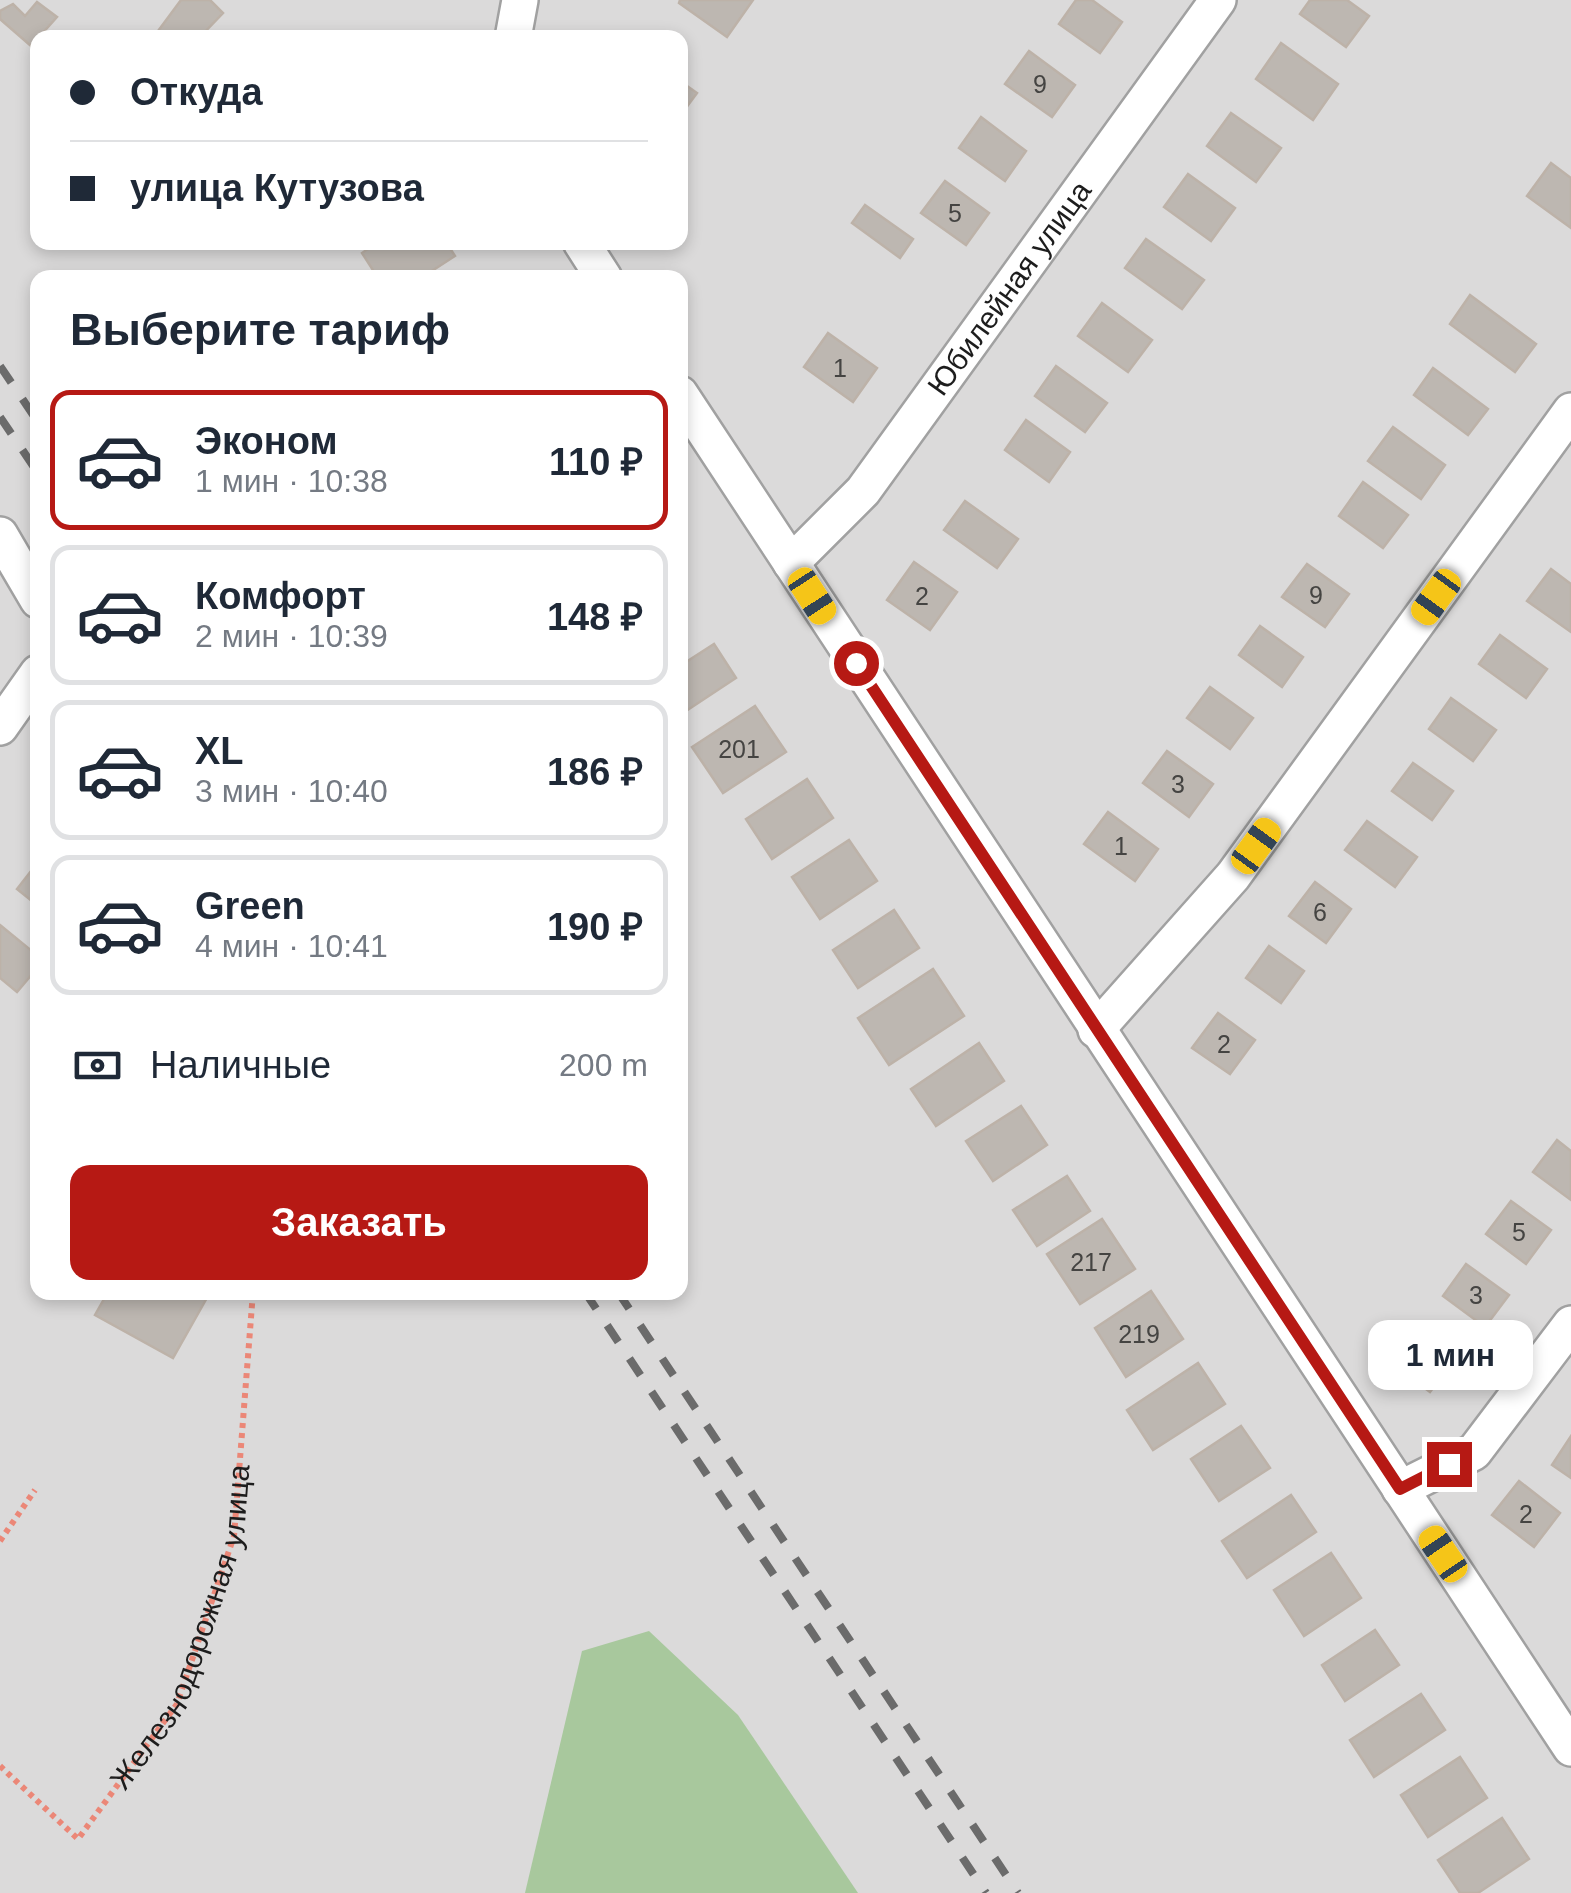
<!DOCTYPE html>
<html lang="ru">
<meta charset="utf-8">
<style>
:root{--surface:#fff;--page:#f2f2f3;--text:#1f2937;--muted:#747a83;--line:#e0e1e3;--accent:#b61914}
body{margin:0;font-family:Helvetica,sans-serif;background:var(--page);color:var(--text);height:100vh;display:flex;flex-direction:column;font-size:38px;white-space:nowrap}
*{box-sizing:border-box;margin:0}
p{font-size:32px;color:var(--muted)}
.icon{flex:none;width:55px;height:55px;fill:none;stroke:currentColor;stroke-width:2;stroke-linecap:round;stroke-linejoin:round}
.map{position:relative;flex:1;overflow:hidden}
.side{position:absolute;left:30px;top:270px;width:658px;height:1030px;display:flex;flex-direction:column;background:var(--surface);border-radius:20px;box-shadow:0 5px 15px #0003}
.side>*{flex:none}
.hud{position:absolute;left:30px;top:30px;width:658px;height:220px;border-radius:20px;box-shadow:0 5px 15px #0003;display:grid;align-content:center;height:220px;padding:0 40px;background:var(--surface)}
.end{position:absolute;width:45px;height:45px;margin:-22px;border:12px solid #b61914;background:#fff;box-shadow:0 0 0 5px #fff}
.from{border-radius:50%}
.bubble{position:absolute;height:70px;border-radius:20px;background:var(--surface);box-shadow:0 5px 15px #0003;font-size:32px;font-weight:700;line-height:70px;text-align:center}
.car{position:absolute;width:30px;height:60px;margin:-30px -15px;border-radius:12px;box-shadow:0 0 8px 2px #0007;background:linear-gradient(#f5c518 24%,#345 0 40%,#f5c518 0 76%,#345 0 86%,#f5c518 0)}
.hud b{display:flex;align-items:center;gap:35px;height:95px;font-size:38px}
.hud b+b{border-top:2px solid var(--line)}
.hud i{width:25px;height:25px;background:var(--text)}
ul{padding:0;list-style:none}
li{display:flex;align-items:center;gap:30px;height:140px;margin:0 20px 15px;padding:0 20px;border:5px solid var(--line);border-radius:20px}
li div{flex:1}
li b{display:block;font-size:38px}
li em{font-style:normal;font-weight:700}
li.active{border-color:var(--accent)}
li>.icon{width:90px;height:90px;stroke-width:1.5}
h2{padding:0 40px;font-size:45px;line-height:120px}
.pay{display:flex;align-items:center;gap:25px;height:110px;padding:0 40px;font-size:38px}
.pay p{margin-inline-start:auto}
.primary-button{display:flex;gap:20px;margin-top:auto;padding:20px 40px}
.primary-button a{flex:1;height:115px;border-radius:20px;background:var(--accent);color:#fff;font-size:40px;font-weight:700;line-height:115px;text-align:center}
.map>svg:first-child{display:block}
.residential{fill:#dbdada;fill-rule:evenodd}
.forest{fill:#a8c89d}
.building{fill:#bdb7b1;stroke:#bdb2a8;stroke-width:2.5}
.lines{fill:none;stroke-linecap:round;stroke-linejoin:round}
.minor-casing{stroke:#a1a1a1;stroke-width:40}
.path{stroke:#eb8777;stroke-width:6;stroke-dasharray:5 5;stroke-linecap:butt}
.minor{stroke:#fff;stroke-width:35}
.rail{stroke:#6b6b6b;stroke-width:8;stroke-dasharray:20 20;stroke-linecap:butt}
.route{stroke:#b61914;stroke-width:12}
.labels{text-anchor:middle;stroke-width:8;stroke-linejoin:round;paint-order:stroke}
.number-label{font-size:25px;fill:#454442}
.street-label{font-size:30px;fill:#1d1d1d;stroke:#fff}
</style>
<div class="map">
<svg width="1571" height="1893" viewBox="0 0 1571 1893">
<rect width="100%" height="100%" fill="#edeae4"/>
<path class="residential" d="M 0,0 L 1571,0 L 1571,1893 L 0,1893 ZM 38,38 L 680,38 L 680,242 L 38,242 ZM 38,278 L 680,278 L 680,1292 L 38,1292 Z"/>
<path class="forest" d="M 649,1631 L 738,1715 L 858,1893 L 525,1893 L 582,1651 Z"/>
<path class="building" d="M 181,0 L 210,0 L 223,13 L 199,38 L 166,38 L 158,31 Z
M 680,0 L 753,0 L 727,37 L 679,3 Z
M 1076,0 L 1092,0 L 1122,22 L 1100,53 L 1059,24 Z
M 1310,0 L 1347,0 L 1369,16 L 1346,47 L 1300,14 Z
M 37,2 L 57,17 L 31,46 L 0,19 L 0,11 L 13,4 L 25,16 Z
M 1281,43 L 1338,84 L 1313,120 L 1256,79 Z
M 1029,51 L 1075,85 L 1052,117 L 1005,84 Z
M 680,81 L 697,93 L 680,116 Z
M 1231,113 L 1281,148 L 1256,182 L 1207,146 Z
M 981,117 L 1026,151 L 1005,181 L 959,148 Z
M 1551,163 L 1571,178 L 1571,228 L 1527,196 Z
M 1188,174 L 1235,208 L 1211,241 L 1164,207 Z
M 945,181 L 989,213 L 966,245 L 921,213 Z
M 865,205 L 913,239 L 900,258 L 852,223 Z
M 1146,239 L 1204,280 L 1182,309 L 1125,268 Z
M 378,242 L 446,242 L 455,256 L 421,278 L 378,278 L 362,253 Z
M 1470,295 L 1536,344 L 1515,372 L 1450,324 Z
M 1102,303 L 1152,340 L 1128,372 L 1078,336 Z
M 828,333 L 877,368 L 853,402 L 804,367 Z
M 1056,366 L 1107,403 L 1085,432 L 1035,396 Z
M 1433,368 L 1488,409 L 1468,435 L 1414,395 Z
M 1026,420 L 1070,452 L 1049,482 L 1005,450 Z
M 1393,427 L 1445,465 L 1421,499 L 1368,461 Z
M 1363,482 L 1408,515 L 1383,548 L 1339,516 Z
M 965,501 L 1018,539 L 997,568 L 944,530 Z
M 914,562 L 957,592 L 930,630 L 887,600 Z
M 1307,564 L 1349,594 L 1325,627 L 1282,597 Z
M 1551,569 L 1571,584 L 1571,632 L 1527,601 Z
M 1260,626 L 1303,657 L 1282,687 L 1239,655 Z
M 1500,635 L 1547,669 L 1526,698 L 1479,664 Z
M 714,644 L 736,678 L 680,715 L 680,666 Z
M 1210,687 L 1253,718 L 1230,749 L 1187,718 Z
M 1451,698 L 1496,730 L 1473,761 L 1429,729 Z
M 755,706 L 786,752 L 723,793 L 692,747 Z
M 1167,751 L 1213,784 L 1189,817 L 1143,783 Z
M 1413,763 L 1453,791 L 1432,820 L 1392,791 Z
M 807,779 L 833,818 L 772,859 L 746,819 Z
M 1108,812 L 1158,849 L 1135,881 L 1084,844 Z
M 1367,821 L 1417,857 L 1395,887 L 1345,850 Z
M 849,840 L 877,881 L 820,919 L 792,877 Z
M 35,866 L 38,868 L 38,906 L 17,889 Z
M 1315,882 L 1351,909 L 1326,943 L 1289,916 Z
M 894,910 L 919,948 L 858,988 L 833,950 Z
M 0,925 L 38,956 L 38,967 L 17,992 L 0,978 Z
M 1269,946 L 1304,971 L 1281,1003 L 1246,978 Z
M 933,969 L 964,1016 L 889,1065 L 858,1018 Z
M 1218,1013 L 1255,1040 L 1230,1074 L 1192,1048 Z
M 979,1043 L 1004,1081 L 936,1126 L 911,1089 Z
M 1021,1106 L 1047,1145 L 993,1181 L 966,1141 Z
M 1557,1140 L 1571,1151 L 1571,1200 L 1533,1172 Z
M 1067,1176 L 1090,1211 L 1037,1246 L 1013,1210 Z
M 1511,1201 L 1551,1230 L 1526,1264 L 1486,1234 Z
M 1102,1219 L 1135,1269 L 1080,1304 L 1047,1254 Z
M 1466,1264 L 1509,1295 L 1485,1327 L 1443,1296 Z
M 1151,1291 L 1183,1339 L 1126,1377 L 1095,1328 Z
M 108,1292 L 202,1292 L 208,1296 L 173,1358 L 95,1315 Z
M 1415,1334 L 1453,1361 L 1430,1392 L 1392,1364 Z
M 1198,1363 L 1225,1404 L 1153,1450 L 1127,1410 Z
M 1241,1426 L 1270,1468 L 1219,1501 L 1191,1459 Z
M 1571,1436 L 1571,1478 L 1552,1465 Z
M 1519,1481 L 1560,1513 L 1534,1547 L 1492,1515 Z
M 1291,1495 L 1316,1532 L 1247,1578 L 1222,1541 Z
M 1331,1553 L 1361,1598 L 1304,1636 L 1274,1590 Z
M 1375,1630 L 1399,1665 L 1345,1701 L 1322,1665 Z
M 1421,1694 L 1445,1730 L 1374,1777 L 1350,1740 Z
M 1460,1757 L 1487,1798 L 1428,1837 L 1401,1795 Z
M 1502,1818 L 1529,1859 L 1478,1893 L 1460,1893 L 1438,1860 Z"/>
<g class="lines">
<g class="minor-casing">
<g id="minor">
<path d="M 513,38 L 520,0"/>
<path d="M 581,242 L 604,278"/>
<path d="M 680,394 L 1571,1748"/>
<path d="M 0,535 L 38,600"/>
<path id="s2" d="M 791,563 L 863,491 L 1218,0"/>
<path d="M 0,727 L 38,673"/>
<path d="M 1096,1030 L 1233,876 L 1571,411"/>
<path d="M 1400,1489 L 1474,1452 L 1571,1324"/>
</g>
</g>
<g class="path">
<path d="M 0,1541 L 35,1490"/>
<path id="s1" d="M 0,1766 L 78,1839 L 177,1704 L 234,1536 L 253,1292"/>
</g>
<use href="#minor" class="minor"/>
<path class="rail" d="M 0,366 L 38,422
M 0,417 L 38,473
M 585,1292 L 986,1893
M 618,1292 L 1018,1893"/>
</g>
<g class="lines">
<path class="route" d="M 856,663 L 1400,1489 L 1449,1464"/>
</g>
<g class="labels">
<g class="number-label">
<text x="1040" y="93">9</text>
<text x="955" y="222">5</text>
<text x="840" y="377">1</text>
<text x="1316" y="604">9</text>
<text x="922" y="605">2</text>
<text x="739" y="758">201</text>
<text x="1178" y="793">3</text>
<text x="1121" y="855">1</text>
<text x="1320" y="921">6</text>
<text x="1224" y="1053">2</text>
<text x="1519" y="1241">5</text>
<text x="1091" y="1271">217</text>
<text x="1476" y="1304">3</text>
<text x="1139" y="1343">219</text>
<text x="1526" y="1523">2</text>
</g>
<g class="street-label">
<text dy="10" stroke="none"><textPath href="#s2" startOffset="352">Юбилейная улица</textPath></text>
<text dy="10" stroke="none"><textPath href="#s1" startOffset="348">Железнодорожная улица</textPath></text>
</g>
</g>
</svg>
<i class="end from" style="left:856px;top:663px"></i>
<i class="end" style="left:1449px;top:1464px"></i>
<div class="bubble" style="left:1368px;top:1320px;width:165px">1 мин</div>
<i class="car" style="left:812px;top:596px;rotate:147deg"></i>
<i class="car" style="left:1436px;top:597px;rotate:216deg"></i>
<i class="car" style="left:1256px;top:846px;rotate:36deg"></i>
<i class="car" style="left:1443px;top:1554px;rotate:326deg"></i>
<div class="hud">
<b><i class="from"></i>Откуда</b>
<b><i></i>улица Кутузова</b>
</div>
<section class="side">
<h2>Выберите тариф</h2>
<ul>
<li class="active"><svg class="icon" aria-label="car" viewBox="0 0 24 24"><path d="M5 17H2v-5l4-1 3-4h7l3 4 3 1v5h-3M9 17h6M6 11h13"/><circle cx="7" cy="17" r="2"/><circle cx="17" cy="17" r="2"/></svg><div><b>Эконом</b><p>1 мин · 10:38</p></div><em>110 ₽</em></li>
<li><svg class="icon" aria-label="car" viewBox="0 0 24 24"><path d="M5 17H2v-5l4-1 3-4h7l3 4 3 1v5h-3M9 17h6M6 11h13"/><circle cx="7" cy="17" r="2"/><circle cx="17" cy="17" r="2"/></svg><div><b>Комфорт</b><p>2 мин · 10:39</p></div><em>148 ₽</em></li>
<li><svg class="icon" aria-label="car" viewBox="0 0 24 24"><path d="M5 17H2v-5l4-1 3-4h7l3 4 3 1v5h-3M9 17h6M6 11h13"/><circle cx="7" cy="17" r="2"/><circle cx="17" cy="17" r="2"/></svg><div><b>XL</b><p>3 мин · 10:40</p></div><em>186 ₽</em></li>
<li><svg class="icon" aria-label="car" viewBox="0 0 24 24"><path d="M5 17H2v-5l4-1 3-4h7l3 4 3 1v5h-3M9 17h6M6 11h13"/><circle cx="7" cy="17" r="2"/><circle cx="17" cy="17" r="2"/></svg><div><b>Green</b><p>4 мин · 10:41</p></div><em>190 ₽</em></li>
</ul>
<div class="pay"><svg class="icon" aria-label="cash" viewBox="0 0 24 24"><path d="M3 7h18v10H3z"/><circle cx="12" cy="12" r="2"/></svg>Наличные<p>200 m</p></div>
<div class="primary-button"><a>Заказать</a></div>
</section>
</div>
